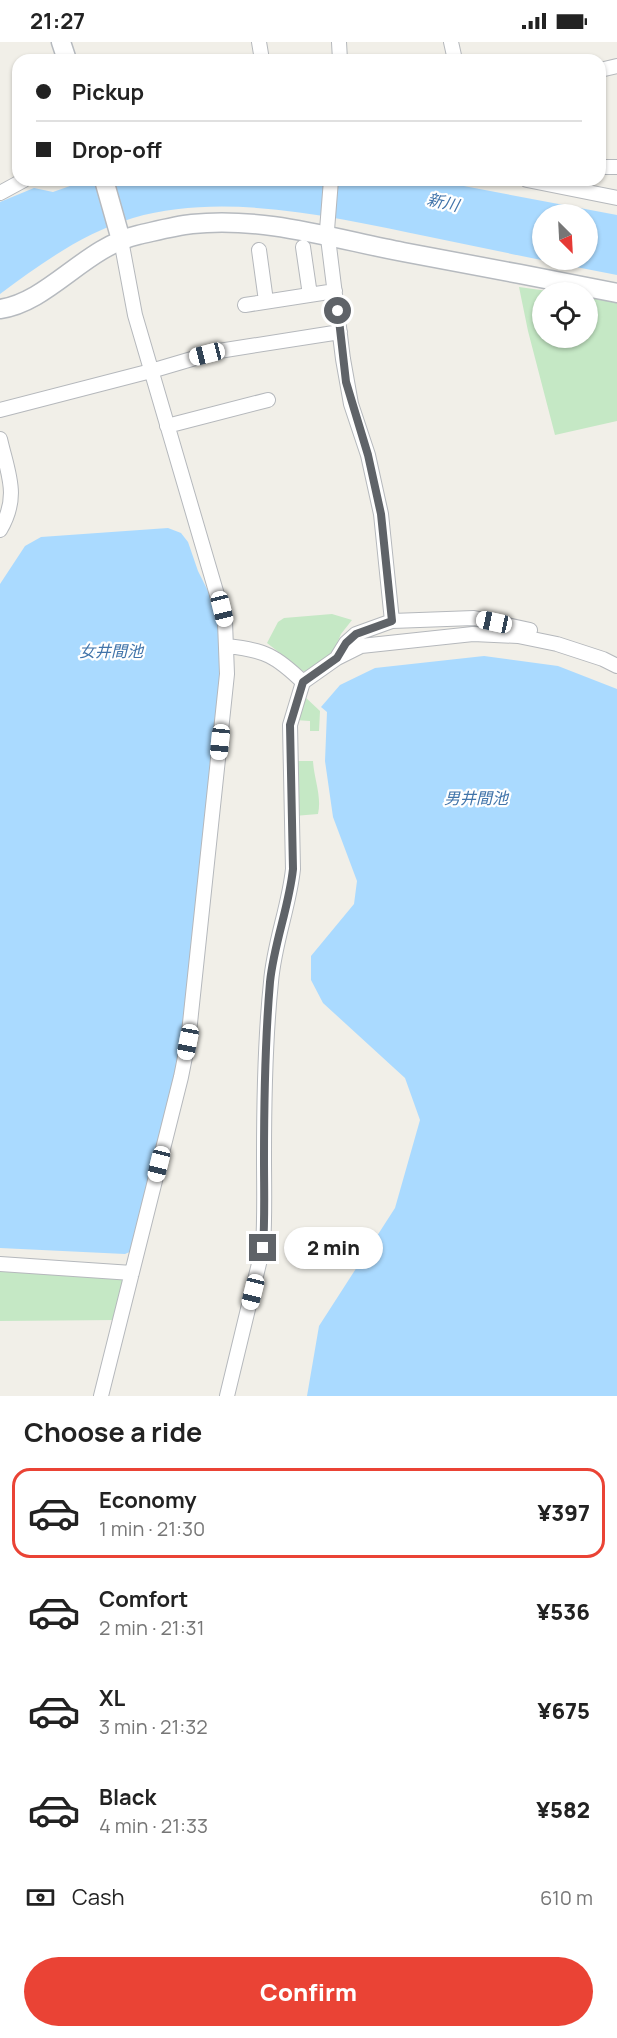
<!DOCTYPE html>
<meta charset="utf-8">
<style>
:root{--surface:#fff;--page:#f2f2f2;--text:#222;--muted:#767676;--line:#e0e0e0;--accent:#ea4335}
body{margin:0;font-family:Manrope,"Noto Sans JP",sans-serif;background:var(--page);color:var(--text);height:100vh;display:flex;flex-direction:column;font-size:22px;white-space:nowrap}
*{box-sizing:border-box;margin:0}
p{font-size:20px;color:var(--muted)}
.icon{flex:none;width:33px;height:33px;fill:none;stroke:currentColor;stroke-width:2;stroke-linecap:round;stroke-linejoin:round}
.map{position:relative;height:1354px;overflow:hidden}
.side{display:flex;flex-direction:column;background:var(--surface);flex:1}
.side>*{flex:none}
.guide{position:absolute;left:12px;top:12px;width:594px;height:132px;border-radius:18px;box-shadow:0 2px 4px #0004;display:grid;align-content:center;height:132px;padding:0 24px;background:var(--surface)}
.needle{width:39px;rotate:156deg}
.fabs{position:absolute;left:532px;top:162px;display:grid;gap:12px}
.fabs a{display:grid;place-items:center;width:66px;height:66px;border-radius:50%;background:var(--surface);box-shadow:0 2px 4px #0004;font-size:30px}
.end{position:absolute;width:27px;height:27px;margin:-14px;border:8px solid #5f6368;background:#fff;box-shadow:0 0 0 3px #fff}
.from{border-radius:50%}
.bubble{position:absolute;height:42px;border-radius:21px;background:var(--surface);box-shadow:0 2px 4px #0004;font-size:20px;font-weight:800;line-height:42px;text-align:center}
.car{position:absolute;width:18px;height:36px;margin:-18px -9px;border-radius:8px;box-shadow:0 0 4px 2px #0007;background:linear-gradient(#fff 24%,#345 0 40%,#fff 0 76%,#345 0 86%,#fff 0)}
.guide b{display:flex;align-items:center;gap:21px;height:57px;font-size:22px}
.guide b+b{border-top:2px solid var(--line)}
.guide i{width:15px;height:15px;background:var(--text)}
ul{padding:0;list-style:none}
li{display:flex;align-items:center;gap:18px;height:90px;margin:0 12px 9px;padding:0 12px;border:3px solid transparent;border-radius:18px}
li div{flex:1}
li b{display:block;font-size:22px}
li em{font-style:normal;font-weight:800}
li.active{border-color:var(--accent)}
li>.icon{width:54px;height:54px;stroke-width:1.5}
h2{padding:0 24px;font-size:27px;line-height:72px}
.pay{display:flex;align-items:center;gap:15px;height:66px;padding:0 24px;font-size:22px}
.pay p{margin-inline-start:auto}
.primary-button{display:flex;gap:12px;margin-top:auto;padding:12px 24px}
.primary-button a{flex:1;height:69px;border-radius:36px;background:var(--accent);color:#fff;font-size:24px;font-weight:800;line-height:69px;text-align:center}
.status{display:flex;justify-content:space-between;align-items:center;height:42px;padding:0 30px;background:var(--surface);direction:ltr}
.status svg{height:16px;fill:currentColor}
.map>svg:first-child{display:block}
.green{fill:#c5e8c5}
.water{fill:#aadaff;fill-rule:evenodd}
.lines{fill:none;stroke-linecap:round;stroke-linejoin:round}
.street-casing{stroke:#b5b8bc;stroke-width:16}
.secondary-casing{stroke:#b6babf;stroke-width:21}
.street{stroke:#fff;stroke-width:14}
.secondary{stroke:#fff;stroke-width:18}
.route{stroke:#5f6368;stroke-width:8}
.labels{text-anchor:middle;stroke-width:4.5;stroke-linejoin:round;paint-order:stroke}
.water-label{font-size:16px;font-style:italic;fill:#4174aa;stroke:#fff}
</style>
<div class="status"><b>21:27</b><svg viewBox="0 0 49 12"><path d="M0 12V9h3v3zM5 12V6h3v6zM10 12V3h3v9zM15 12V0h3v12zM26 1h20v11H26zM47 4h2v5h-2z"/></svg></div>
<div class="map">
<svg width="617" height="1354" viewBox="0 0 617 1354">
<rect width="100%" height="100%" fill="#f1efe8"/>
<path class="green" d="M 519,245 L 555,250 L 543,250 L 543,296 L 588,296 L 588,255 L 617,260 L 617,379 L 555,393 L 528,289 Z
M 332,572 L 352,578 L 341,592 L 332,613 L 310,630 L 303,629 L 267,601 L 278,580 L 284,576 Z
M 304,654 L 320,669 L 319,689 L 310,689 L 310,679 L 295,678 Z
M 294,719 L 313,719 C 314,737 322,755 318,772 L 294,774 Z
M 0,1229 L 130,1232 L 118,1278 L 0,1279 Z"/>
<path class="water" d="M 87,138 L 432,138 L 617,173 L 617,233 C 555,221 492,208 430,195 C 338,176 226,149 133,176 C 83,191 42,221 0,252 L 0,160 L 34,146 L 53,150 ZM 543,172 L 588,172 L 588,218 L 543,218 Z
M 168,486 L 181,491 L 188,500 L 198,529 L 220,573 L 224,610 L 185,996 L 132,1209 L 125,1212 L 0,1206 L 0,542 L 25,504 L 41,495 Z
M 484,614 L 558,624 L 617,647 L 617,1354 L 307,1354 L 319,1284 L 395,1166 L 420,1078 L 405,1036 L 323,961 L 311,938 L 311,914 L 354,862 L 357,839 L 333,775 L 325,719 L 327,670 L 321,665 L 340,643 L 375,626 Z"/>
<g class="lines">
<g class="street-casing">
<path id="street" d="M 259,0 L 262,18
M 339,0 L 340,18
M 451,0 L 455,18
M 600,28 L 617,24
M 600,125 L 617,125
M 331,138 L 327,188 L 343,317 L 351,362 L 368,413 L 381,472 L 392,579
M 527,138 L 617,156
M 0,151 L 24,138
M 303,205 L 310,253
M 259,208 L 266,259
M 245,263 L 335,249
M 0,368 L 151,329 L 219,309 L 340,290
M 167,384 L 268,358
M 0,397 C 8,432 20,454 0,488
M 227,604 C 265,608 276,614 303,640
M 338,614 L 346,601 L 356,592 L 392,579 L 474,576 L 530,588
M 0,1222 L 132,1231
M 101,1354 L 181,1035 L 188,1000 L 227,632 L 225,580 L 135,273 L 121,198
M 227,1354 L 263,1205 C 265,1175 264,1144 264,1114 C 264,1056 265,997 271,940 C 274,901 289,865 293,827 L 290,683 L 303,640 L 337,616 L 361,604 L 473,592 L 518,594 L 557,602 L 603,617 L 617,624"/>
</g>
<g class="secondary-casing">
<path id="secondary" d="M 61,0 L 67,18
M 104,138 L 121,198
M 0,267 C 49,260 85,205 138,193 C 156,189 174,184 192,182 C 262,174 335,197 403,210 C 474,223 546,237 617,251"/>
</g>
<use href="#street" class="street"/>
<use href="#secondary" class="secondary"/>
</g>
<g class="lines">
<path class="route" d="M 263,1206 C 265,1176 264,1148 264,1118 C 264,1059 265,999 270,940 C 274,901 289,865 293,827 L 290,683 L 303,640 L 337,616 L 346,601 L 356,592 L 392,579 L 381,472 L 368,413 L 346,340 L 338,269"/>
</g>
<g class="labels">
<g class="water-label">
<text transform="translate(443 160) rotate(13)" y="6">新川</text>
<text x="111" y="615">女井間池</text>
<text x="476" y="762">男井間池</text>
</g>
</g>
</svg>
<div class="fabs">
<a><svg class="needle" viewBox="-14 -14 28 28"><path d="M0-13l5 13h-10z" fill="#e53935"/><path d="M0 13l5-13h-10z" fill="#767676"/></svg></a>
<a><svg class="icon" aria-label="locate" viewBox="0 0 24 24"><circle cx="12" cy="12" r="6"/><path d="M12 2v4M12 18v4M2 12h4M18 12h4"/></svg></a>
</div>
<i class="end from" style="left:338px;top:269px"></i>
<i class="end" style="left:263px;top:1206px"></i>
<div class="bubble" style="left:284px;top:1185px;width:99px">2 min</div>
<i class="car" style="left:207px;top:312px;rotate:256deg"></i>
<i class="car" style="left:222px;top:567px;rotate:166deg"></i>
<i class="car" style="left:494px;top:580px;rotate:282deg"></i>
<i class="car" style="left:220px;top:700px;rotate:186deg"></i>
<i class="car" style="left:188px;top:1000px;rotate:191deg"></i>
<i class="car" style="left:159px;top:1122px;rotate:194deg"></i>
<i class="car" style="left:253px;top:1250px;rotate:194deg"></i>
<div class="guide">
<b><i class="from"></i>Pickup</b>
<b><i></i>Drop-off</b>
</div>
</div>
<section class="side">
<h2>Choose a ride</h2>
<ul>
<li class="active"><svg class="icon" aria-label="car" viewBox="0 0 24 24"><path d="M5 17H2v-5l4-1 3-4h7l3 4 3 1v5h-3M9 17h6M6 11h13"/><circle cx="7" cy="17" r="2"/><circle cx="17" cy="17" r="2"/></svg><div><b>Economy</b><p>1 min · 21:30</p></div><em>¥397</em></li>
<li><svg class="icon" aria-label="car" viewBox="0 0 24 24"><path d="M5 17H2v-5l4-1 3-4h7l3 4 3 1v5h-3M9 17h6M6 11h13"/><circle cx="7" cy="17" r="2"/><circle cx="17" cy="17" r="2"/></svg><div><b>Comfort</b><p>2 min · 21:31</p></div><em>¥536</em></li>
<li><svg class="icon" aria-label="car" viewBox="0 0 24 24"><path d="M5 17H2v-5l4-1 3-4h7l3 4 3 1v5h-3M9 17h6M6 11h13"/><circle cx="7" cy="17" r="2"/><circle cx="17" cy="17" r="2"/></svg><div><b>XL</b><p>3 min · 21:32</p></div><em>¥675</em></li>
<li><svg class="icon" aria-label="car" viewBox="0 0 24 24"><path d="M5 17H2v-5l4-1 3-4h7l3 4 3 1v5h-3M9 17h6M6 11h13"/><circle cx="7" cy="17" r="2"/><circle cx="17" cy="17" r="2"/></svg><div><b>Black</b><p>4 min · 21:33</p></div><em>¥582</em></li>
</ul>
<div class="pay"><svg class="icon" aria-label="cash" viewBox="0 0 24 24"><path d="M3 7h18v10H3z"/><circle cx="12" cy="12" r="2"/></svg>Cash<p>610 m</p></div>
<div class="primary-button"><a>Confirm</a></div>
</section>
